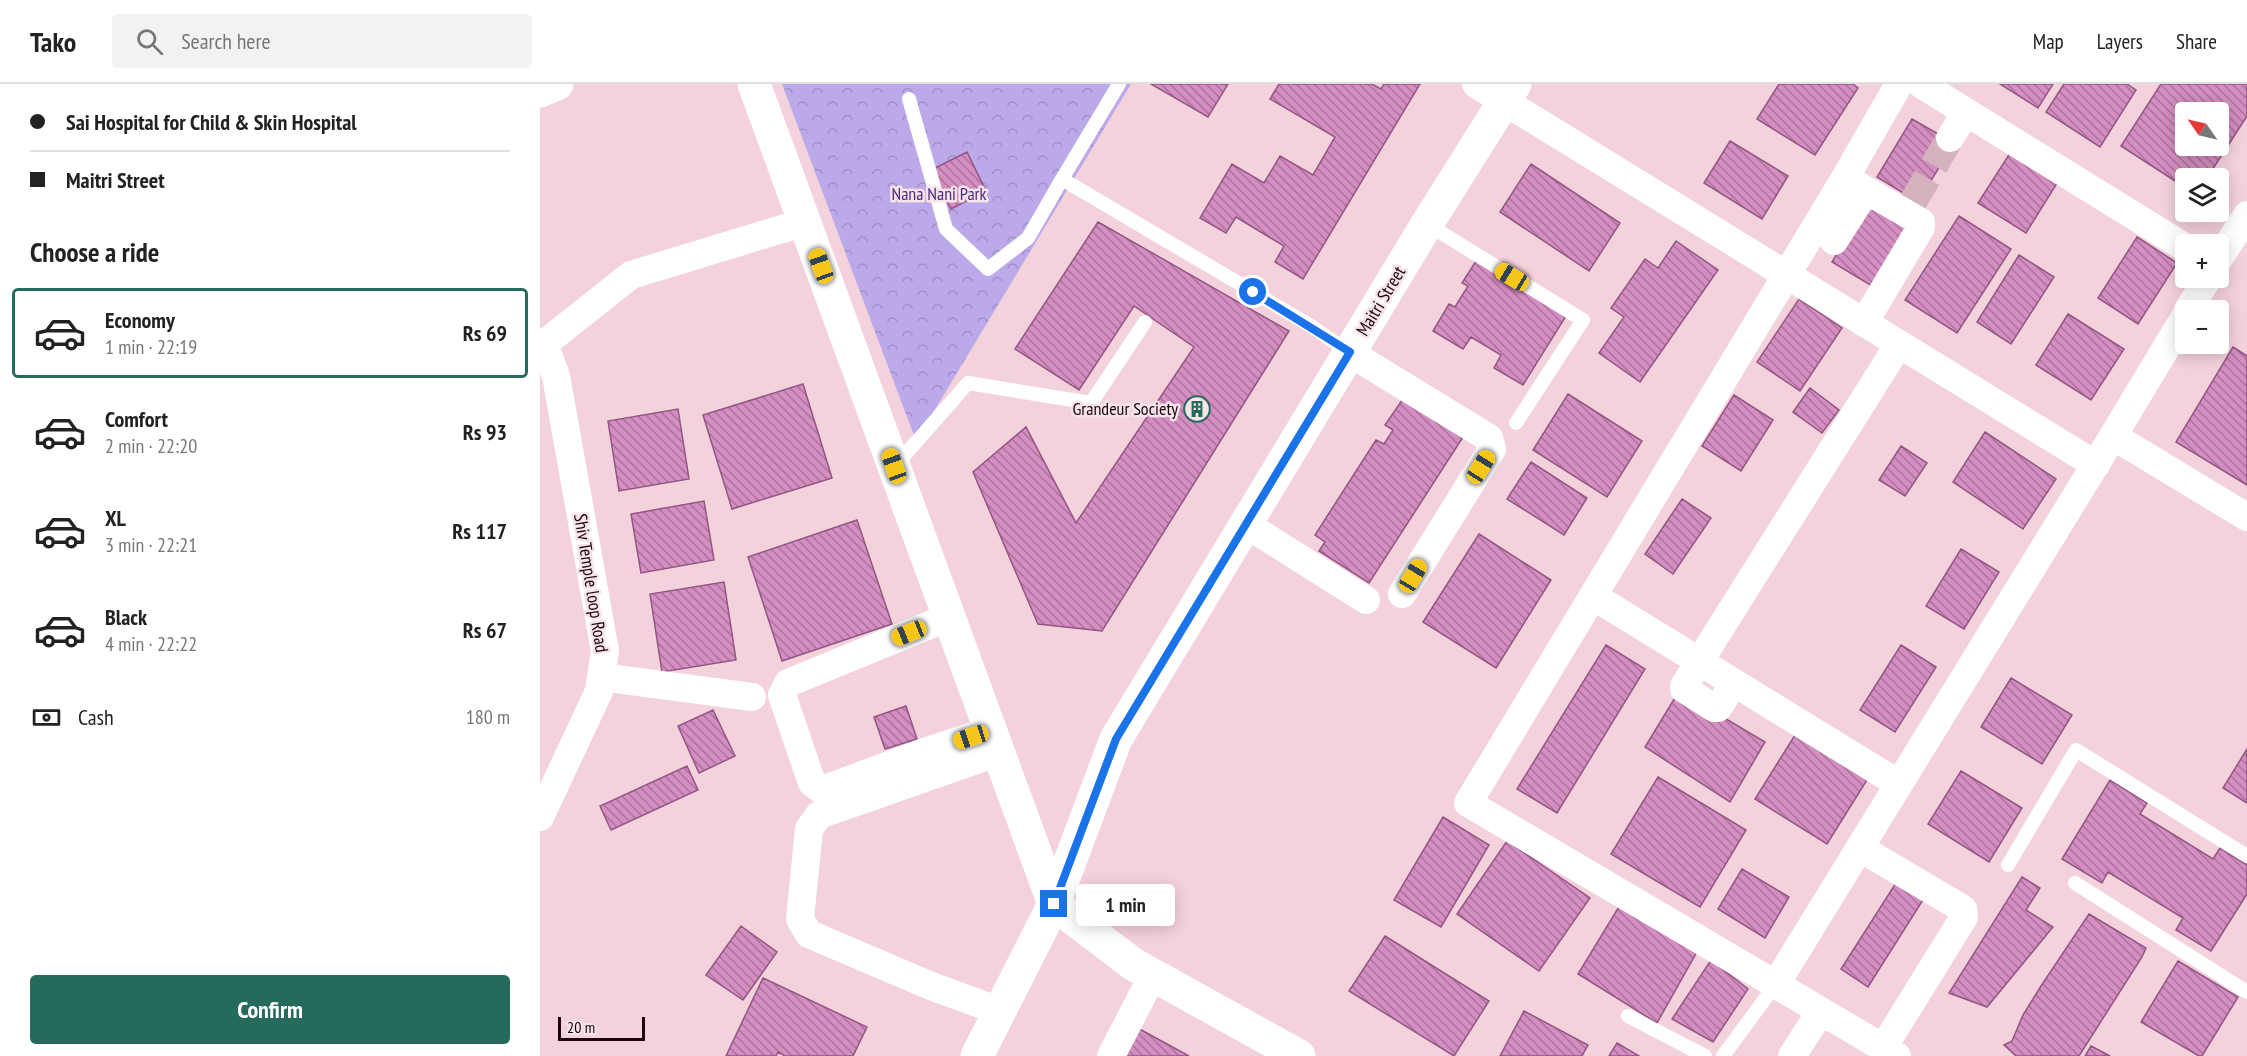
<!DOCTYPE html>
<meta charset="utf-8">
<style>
:root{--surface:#fff;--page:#f2f2f2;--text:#222;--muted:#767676;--line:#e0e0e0;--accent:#266a5c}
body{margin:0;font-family:"PT Sans Narrow",sans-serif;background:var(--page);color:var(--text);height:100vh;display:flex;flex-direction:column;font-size:22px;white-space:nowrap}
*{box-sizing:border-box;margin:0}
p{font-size:20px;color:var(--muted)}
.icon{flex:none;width:33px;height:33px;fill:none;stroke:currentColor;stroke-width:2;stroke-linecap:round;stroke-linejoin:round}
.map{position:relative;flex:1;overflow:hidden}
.sheet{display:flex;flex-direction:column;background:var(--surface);width:540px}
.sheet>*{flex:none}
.hud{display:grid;align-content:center;height:132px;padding:0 30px;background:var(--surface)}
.needle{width:39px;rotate:304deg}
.controls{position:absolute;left:1635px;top:18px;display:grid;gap:12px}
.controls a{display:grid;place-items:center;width:54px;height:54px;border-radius:6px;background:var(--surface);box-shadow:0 3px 15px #0003;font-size:30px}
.scale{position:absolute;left:18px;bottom:15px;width:87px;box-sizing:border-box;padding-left:6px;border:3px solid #1d030e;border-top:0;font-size:16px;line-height:21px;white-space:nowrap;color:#1d030e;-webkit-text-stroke:4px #f6e4e9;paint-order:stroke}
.end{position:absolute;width:27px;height:27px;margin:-14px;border:8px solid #1a73e8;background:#fff;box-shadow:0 0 0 3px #fff}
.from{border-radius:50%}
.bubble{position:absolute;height:42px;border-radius:6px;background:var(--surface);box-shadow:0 3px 15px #0003;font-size:20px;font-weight:700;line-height:42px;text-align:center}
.car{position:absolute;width:18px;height:36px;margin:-18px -9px;border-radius:8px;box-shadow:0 0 4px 2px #0007;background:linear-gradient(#f5c518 24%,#345 0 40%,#f5c518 0 76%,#345 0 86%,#f5c518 0)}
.hud b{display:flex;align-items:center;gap:21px;height:57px;font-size:22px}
.hud b+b{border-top:2px solid var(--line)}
.hud i{width:15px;height:15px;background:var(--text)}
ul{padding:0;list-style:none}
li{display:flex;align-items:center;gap:18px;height:90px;margin:0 12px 9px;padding:0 18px;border:3px solid transparent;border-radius:6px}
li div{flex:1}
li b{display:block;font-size:22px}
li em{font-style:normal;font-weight:700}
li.current{border-color:var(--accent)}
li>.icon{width:54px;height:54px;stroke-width:1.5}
h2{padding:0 30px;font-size:27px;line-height:72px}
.pay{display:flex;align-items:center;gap:15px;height:66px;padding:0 30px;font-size:22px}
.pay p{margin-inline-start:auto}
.primary-button{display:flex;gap:12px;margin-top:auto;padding:12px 30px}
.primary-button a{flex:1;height:69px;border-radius:6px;background:var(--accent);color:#fff;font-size:24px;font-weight:700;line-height:69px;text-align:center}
header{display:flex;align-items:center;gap:36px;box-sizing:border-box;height:84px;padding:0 30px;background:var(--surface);border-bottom:2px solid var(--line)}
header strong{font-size:28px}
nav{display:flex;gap:33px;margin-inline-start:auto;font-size:21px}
.search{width:420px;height:54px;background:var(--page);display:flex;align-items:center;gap:15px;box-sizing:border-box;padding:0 21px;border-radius:6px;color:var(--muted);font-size:22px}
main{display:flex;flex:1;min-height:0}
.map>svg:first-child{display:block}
.park{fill:url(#park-crowns)}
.building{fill:url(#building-back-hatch);stroke:#935583;stroke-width:1.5;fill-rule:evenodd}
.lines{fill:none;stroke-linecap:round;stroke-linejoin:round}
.minor-tunnel{stroke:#d4b3bd;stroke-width:28;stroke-dasharray:28 14;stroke-linecap:butt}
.service{stroke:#fff;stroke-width:14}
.minor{stroke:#fff;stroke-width:28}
.tertiary{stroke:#fff;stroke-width:33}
.route{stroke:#1a73e8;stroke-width:8}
.labels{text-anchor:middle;stroke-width:5;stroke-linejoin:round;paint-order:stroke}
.park-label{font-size:18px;fill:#4c2b80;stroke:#f6e4e9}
.street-label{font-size:18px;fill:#1d030e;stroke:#f6e4e9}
.poi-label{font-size:18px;fill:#1d030e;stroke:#f6e4e9;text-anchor:end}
</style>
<header>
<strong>Tako</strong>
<div class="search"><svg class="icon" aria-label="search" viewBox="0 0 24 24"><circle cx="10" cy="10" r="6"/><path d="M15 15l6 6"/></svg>Search here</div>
<nav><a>Map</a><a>Layers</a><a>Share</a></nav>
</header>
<main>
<section class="sheet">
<div class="hud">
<b><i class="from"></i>Sai Hospital for Child &amp; Skin Hospital</b>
<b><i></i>Maitri Street</b>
</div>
<h2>Choose a ride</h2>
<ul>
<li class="current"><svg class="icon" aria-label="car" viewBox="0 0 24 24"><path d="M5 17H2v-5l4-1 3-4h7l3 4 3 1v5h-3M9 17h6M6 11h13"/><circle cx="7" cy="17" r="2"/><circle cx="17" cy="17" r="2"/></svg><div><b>Economy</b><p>1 min · 22:19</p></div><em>Rs 69</em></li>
<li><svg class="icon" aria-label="car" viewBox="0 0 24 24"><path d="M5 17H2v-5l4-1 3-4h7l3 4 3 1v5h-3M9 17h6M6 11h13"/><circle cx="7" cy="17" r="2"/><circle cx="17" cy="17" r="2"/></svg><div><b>Comfort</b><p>2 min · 22:20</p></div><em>Rs 93</em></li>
<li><svg class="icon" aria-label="car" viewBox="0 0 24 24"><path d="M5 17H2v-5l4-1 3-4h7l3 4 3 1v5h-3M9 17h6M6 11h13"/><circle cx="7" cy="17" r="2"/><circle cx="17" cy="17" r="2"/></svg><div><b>XL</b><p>3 min · 22:21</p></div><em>Rs 117</em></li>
<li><svg class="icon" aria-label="car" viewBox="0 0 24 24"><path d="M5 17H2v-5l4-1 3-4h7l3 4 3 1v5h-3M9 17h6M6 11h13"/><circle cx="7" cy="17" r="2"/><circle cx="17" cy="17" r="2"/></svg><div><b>Black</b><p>4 min · 22:22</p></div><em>Rs 67</em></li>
</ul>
<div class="pay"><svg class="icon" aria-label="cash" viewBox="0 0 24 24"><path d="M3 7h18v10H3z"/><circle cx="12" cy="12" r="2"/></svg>Cash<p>180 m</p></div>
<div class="primary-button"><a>Confirm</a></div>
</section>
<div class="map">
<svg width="1707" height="972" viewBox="0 0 1707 972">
<defs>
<pattern id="park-crowns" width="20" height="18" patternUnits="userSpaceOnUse" patternTransform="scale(1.5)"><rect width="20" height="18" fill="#bba9e9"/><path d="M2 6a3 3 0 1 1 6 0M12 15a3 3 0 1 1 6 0" fill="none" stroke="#a090c7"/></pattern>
<pattern id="building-back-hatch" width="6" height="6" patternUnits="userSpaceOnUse" patternTransform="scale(1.5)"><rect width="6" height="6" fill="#d48ec1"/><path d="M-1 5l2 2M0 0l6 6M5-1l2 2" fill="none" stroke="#ab729b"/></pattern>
</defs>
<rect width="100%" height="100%" fill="#f4d2dc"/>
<path class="park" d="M 242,0 L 591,0 L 376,357 Z"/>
<path class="building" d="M 611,0 L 688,0 L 668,33 Z
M 739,0 L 832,0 L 841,5 L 844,0 L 880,0 L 763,195 L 735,178 L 744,162 L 696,133 L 686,149 L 660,134 L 692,80 L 724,99 L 740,72 L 773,91 L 795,53 L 730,15 Z
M 1239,0 L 1313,0 L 1318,4 L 1275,71 L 1217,35 Z
M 1460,0 L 1513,0 L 1498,24 Z
M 1524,0 L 1587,0 L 1596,6 L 1560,63 L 1506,28 Z
M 1621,0 L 1707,0 L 1707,32 L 1667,94 L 1646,94 L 1646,104 L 1581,62 ZM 1646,28 L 1678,28 L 1678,62 L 1646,62 Z
M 1372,35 L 1414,59 L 1378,118 L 1337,93 Z
M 1190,57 L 1248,92 L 1222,135 L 1164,99 Z
M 1472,66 L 1519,96 L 1486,149 L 1438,119 Z
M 427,68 L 446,107 L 411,125 L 391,86 Z
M 991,80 L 1080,139 L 1049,187 L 960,128 Z
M 1331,113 L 1376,140 L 1337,205 L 1292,178 Z
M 1419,132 L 1471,165 L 1417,249 L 1365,216 Z
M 558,138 L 749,247 L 562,547 L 498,540 L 433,388 L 486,343 L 536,439 L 654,263 L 594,222 L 539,306 L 475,265 Z
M 1597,153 L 1637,179 L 1598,240 L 1558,214 Z
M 1136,157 L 1178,186 L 1100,298 L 1059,269 L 1084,233 L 1071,224 L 1105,175 L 1118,184 Z
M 1479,171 L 1514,193 L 1471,260 L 1437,238 Z
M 936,177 L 1026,232 L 983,301 L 954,284 L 961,271 L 931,253 L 923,265 L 893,247 L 909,220 L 915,223 L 928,202 L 922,199 Z
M 1259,215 L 1302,244 L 1260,307 L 1217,278 Z
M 1528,230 L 1584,265 L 1551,316 L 1496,281 Z
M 1693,263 L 1707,272 L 1707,401 L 1636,358 Z
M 263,300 L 292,394 L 192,425 L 163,331 Z
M 1270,304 L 1299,326 L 1282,349 L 1253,328 Z
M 1028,310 L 1102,357 L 1067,413 L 993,366 Z
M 1194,311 L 1233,336 L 1201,387 L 1162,362 Z
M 865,312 L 925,350 L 829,499 L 779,467 L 785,458 L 775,451 L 836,356 L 844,360 L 853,346 L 845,341 Z
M 138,325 L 149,395 L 79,407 L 68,337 Z
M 1445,348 L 1516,395 L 1483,445 L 1413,398 Z
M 1361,362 L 1387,379 L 1365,412 L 1339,396 Z
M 991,378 L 1047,414 L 1024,451 L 967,415 Z
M 1142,415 L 1171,434 L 1133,490 L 1105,470 Z
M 164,417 L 174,476 L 101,489 L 91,430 Z
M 317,436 L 352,540 L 242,577 L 208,473 Z
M 939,450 L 1011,496 L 956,584 L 883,538 Z
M 1421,465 L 1459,488 L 1424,545 L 1386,522 Z
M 184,498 L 196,576 L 122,588 L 110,510 Z
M 1066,561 L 1105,585 L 1017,729 L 977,705 Z
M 1361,561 L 1396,583 L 1355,648 L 1320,626 Z
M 1471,594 L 1532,631 L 1502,680 L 1441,643 Z
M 1139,607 L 1225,658 L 1190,718 L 1105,663 Z
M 366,622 L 377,655 L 345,665 L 334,633 Z
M 173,626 L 195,672 L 159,689 L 138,642 Z
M 1255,651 L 1327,696 L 1287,760 L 1215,715 Z
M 1707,665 L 1707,719 L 1683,704 Z
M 147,682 L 158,706 L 71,746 L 60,722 Z
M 1421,687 L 1482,724 L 1449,778 L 1388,740 Z
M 1118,693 L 1206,746 L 1160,823 L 1071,770 Z
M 1570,696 L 1607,719 L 1600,730 L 1673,775 L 1680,764 L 1707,781 L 1707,810 L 1671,867 L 1636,846 L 1643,834 L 1568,788 L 1562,799 L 1522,775 Z
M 903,733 L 949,761 L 901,843 L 854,816 Z
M 967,757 L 1050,814 L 999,887 L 917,830 Z
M 1202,785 L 1249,813 L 1225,854 L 1178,825 Z
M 1361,791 L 1388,808 L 1328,903 L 1301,885 Z
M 1482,793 L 1500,804 L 1486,826 L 1513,843 L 1447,923 L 1409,909 Z
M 1080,821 L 1158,866 L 1117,939 L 1038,890 Z
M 1549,830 L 1606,864 L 1602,873 L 1539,972 L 1476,972 L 1464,961 L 1472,957 L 1483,931 L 1501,902 Z
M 201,842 L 237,868 L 203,916 L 166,891 Z
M 845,852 L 949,917 L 914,972 L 809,907 Z
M 1171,876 L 1208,905 L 1173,958 L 1132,935 Z
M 1638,877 L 1698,913 L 1662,972 L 1659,972 L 1601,938 Z
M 223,894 L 327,943 L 313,972 L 245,972 L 238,968 L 236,972 L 186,972 Z
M 984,927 L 1048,961 L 1042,972 L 960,972 Z
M 594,942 L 649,972 L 578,972 Z
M 1077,959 L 1099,972 L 1069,972 Z
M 1551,962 L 1570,972 L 1545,972 Z"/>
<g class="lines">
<path class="minor-tunnel" d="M 1373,118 L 1410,54"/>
<path class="service" d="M 579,0 L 522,95 L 771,242 L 810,269
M 369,15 L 406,145 L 448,185 L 488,154 L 522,95
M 887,140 L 1043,236 L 976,339
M 356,381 L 428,299 L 551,319 L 605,238
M 1468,781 L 1536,666 L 1707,772
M 1535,799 L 1707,908
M 1088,932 L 1165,972
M 1183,972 L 1236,900"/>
<path class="minor" d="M 936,0 L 1556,381
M 1381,0 L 1646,164
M 1410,54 L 1426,28
M 1305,94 L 1381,138 L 1381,143 L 1324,239
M 1294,157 L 1326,107
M 1678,176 L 1707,131
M 1648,226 L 1668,194
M 0,258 L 4,260 L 16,292 L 65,567 L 59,607 L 0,733
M 4,260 L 91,191 L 265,138
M 810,269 L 949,354 L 952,365 L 862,510
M 1573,352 L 1707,433
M 707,441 L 826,516
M 1053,512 L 1359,700
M 409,533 L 248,599 L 242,611 L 272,699 L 282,706 L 390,666 L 451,646
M 61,593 L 212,613
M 1194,599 L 1178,624 L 1174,624 L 1144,605 L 1144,602 L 1359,260
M 459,668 L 279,731 L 269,745 L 260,835 L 269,850 L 391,902 L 459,927
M 1320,764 L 1423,825 L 1424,833 L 1343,964
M 1236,900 L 1573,352 L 1646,231
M 571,972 L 613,891
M 1252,972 L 1281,927
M 1357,972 L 928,719 L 1305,94 L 1359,0"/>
<path class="tertiary" d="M 214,0 L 514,820 L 593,880 L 759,972
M 0,7 L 17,0
M 437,972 L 514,820 L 576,655 L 887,140 L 975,0"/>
</g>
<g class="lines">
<path class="route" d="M 514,820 L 576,655 L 810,268 L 713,208"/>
</g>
<defs>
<g id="building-ring" transform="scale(1.35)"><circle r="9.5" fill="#f6e4e9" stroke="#266a5c" stroke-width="1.5"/><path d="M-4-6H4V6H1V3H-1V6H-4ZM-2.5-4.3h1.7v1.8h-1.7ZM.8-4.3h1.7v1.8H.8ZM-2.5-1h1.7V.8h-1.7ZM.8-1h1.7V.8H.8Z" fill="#266a5c"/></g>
</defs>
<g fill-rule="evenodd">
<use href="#building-ring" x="657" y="325"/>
</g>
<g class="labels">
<g class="park-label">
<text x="399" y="116">Nana Nani Park</text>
</g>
<g class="street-label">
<text transform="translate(841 217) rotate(-59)" y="6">Maitri Street</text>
<text transform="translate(51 499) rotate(81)" y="6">Shiv Temple loop Road</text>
</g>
<g class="poi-label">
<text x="638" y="331">Grandeur Society</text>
</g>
</g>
</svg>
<div class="controls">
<a><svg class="needle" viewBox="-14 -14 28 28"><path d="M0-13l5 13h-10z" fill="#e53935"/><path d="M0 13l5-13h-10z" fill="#767676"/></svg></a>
<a><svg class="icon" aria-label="layers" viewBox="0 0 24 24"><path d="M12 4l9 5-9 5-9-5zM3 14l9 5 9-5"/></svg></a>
<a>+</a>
<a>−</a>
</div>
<div class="scale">20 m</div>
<i class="end from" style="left:713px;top:208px"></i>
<i class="end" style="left:514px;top:820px"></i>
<div class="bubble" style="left:536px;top:800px;width:99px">1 min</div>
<i class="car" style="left:281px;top:182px;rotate:340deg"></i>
<i class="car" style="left:972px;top:193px;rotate:301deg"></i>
<i class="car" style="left:354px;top:382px;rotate:340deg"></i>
<i class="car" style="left:941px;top:383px;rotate:32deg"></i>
<i class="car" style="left:873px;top:492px;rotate:31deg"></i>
<i class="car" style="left:369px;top:549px;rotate:248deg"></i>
<i class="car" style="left:431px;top:653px;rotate:252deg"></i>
</div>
</main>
